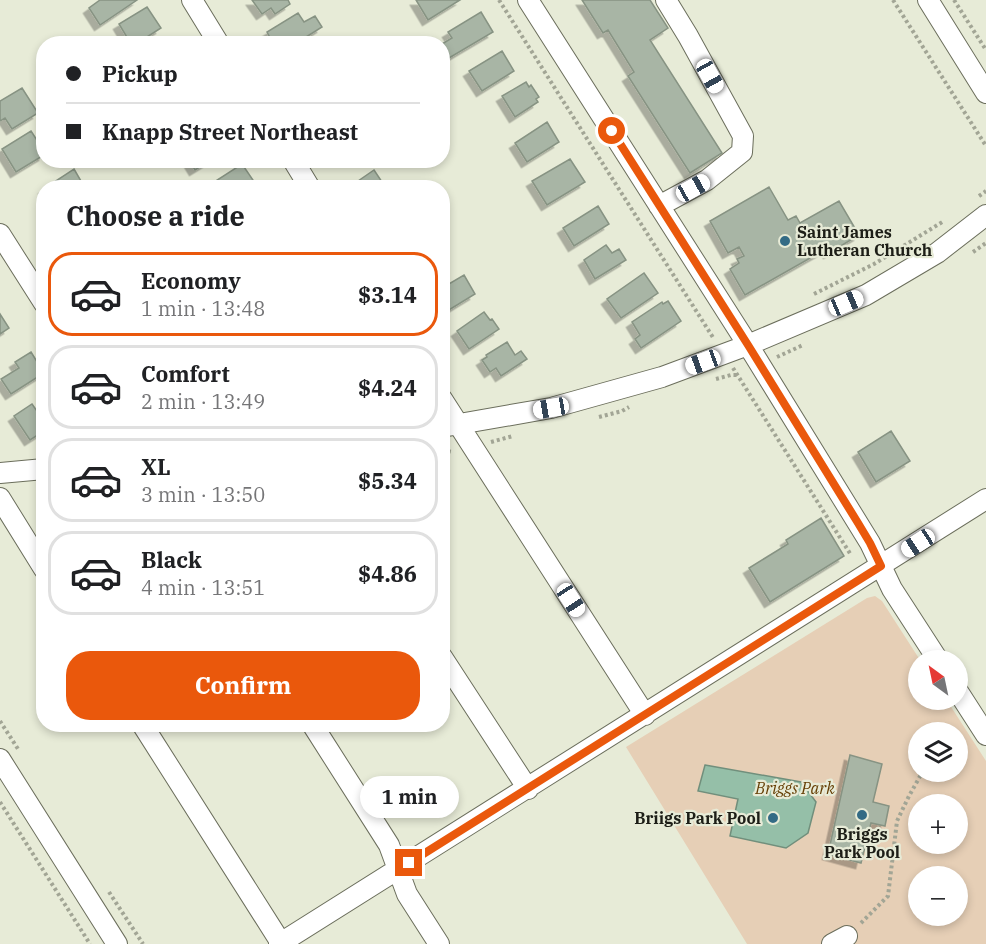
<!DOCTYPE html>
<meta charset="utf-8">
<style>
:root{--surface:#fff;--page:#f6f6f6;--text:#202124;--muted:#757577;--line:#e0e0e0;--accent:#ea580c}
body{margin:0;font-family:"IBM Plex Serif",serif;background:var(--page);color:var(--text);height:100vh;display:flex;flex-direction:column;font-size:22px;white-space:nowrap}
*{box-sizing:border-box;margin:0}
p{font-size:20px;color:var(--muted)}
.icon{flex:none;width:33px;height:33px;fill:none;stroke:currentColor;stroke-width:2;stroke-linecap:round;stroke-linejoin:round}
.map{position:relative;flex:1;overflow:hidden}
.drawer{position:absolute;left:36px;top:180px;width:414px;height:552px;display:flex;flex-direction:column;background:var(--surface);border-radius:24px;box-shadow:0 3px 9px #0003}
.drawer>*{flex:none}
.guide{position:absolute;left:36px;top:36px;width:414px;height:132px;border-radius:24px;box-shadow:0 3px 9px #0003;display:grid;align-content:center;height:132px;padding:0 30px;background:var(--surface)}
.needle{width:39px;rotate:327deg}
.buttons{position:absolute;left:908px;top:650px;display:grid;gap:12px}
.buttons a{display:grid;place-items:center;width:60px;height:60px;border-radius:50%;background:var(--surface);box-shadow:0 3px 9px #0003;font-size:30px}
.end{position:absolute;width:27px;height:27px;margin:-14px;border:8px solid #ea580c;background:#fff;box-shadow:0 0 0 3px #fff}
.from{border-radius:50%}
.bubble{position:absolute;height:42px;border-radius:21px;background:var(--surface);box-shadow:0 3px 9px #0003;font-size:20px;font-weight:700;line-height:42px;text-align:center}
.car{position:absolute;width:18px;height:36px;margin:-18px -9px;border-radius:8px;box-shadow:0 0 4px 2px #0007;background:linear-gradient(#fff 24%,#345 0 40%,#fff 0 76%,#345 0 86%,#fff 0)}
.guide b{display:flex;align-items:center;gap:21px;height:57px;font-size:22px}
.guide b+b{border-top:2px solid var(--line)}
.guide i{width:15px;height:15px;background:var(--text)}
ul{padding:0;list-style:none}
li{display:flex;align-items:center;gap:18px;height:84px;margin:0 12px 9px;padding:0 18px;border:3px solid var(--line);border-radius:24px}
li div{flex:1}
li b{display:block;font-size:22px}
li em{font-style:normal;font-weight:700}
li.selected{border-color:var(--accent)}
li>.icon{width:54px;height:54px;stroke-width:1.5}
h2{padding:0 30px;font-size:27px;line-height:72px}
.action{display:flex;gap:12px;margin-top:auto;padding:12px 30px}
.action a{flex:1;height:69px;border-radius:24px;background:var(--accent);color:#fff;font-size:24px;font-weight:700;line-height:69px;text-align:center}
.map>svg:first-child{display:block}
.green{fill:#e6cfb6;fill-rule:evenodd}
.water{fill:#95bfa8;stroke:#718f7c;stroke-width:1.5}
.building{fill:#a8b5a5;stroke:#879383;stroke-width:1.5;filter:url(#shadow)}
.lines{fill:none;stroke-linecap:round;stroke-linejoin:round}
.minor-casing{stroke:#6b6e5c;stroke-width:22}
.path{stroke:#a2a595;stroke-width:4;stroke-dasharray:3 3;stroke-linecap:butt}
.minor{stroke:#fff;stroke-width:20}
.route{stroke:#ea580c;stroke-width:8}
.poi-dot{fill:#336b85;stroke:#e7ebd7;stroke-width:2}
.labels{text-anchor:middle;stroke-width:4.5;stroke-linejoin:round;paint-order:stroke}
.poi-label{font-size:16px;font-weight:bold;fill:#1d1e17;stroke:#e7ebd7;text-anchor:start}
.park-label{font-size:16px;font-style:italic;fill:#653e04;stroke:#e7ebd7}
</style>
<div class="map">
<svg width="986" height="944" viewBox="0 0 986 944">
<defs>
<filter id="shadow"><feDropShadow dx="-5.5" dy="5.5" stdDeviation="0" flood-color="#0004"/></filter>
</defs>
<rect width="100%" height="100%" fill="#e7ebd7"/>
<path class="green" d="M 875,596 L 882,601 L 920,660 L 918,660 L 918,699 L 946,699 L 986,761 L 986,944 L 747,944 L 626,747 L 867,598 ZM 918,732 L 957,732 L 957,771 L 918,771 ZM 918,804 L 957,804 L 957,843 L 918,843 ZM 918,876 L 957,876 L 957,915 L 918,915 Z"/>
<path class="water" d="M 705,765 L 801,782 L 816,802 L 808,833 L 786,848 L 730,836 L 738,799 L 698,791 Z"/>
<path class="building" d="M 100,0 L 137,0 L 100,25 L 89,8 Z
M 252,0 L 288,0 L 290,4 L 275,14 L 271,8 L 262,14 Z
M 416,0 L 460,0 L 428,20 Z
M 582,0 L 650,0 L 668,28 L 650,40 L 722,153 L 690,173 L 628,76 L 634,72 L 608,30 L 603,33 Z
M 147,7 L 161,28 L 136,44 L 131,44 L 119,24 Z
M 481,12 L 493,32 L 449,58 L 442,47 L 442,44 L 452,38 L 448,32 Z
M 298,13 L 304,22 L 315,16 L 322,27 L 295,44 L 272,44 L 273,43 L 267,32 Z
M 502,51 L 514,71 L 482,91 L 469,71 Z
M 526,82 L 529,87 L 531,85 L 539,97 L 536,99 L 538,102 L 515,117 L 502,96 Z
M 22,88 L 38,113 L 12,129 L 5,118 L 0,121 L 0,101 Z
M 547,122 L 559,142 L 527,162 L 515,143 Z
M 31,131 L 44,151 L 44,155 L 16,172 L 2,149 Z
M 570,159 L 585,182 L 547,205 L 532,181 Z
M 189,160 L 211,160 L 195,170 Z
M 242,164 L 255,183 L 248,188 L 213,188 L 211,184 Z
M 74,169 L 85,188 L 45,188 Z
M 374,170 L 386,188 L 348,188 Z
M 769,187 L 788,220 L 796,216 L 800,223 L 839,201 L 859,235 L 829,253 L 826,249 L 745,295 L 730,269 L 739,263 L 737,259 L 744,256 L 739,247 L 728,253 L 710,221 Z
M 598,206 L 609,224 L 574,246 L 563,228 Z
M 606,245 L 612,253 L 619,249 L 626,260 L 595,279 L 584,260 Z
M 644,273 L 658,293 L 621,318 L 607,299 Z
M 464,275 L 475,294 L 444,313 L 442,310 L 442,288 Z
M 668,301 L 681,321 L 641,348 L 635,339 L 640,335 L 632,322 L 662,302 L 663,304 Z
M 484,312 L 490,320 L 492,319 L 499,329 L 469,349 L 457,331 Z
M 0,314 L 9,328 L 0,334 Z
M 507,342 L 515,355 L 521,351 L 527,359 L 501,376 L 496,368 L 490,372 L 482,360 L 487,357 L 486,355 Z
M 31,352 L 44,373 L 11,394 L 1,379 L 19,368 L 15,362 Z
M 32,404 L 44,421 L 44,431 L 30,440 L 14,416 Z
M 891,431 L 910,461 L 876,482 L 858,452 Z
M 821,518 L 844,556 L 770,602 L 749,568 L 788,544 L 786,540 Z
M 850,755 L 882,764 L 873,802 L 889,806 L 885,826 L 871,823 L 861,863 L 828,854 Z"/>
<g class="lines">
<g class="minor-casing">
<path id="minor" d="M 192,0 L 219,44
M 528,0 L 748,345 L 870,543 L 892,589 L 938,660
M 928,0 L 986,93
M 293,160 L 310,188
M 659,206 L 707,180 L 742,152 L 743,136 L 688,36 L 666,0
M 0,234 L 44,303
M 442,399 L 645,715
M 442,427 L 551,408 L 662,377 L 748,345 L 866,295 L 937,253 L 986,215
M 0,473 L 44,469
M 0,498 L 44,569
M 442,657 L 528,789
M 957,690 L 986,735
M 142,724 L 281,943
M 312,724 L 389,845 L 407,894 L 439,944
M 0,759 L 117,944
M 279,944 L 986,499
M 832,944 L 847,936"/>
</g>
<path class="path" d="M 499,0 L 714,339
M 893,0 L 986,146
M 954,0 L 986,50
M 979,196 L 986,191
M 973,252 L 986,243
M 814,294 L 874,264 L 944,221
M 777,357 L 803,345
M 733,368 L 851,555
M 716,379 L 731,375 L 738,375
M 599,417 L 622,411 L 629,407
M 491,442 L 513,436
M 442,450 L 453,452
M 0,721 L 18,749
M 0,802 L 90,944
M 109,892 L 143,944
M 861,923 L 888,896 L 897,821 L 909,796 L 923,771"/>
<use href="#minor" class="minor"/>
</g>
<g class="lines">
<path class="route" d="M 409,863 L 881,566 L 870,543 L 858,523 L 748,345 L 612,131"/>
</g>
<g class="poi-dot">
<circle cx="785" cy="241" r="6"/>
<circle cx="862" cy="815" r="6"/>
<circle cx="773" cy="818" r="6"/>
</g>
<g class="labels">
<g class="poi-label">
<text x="797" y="238">Saint James<tspan x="797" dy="18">Lutheran Church</tspan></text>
<text x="761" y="824" text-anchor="end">Briigs Park Pool</text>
<text x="862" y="840" text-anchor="middle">Briggs<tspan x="862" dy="18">Park Pool</tspan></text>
</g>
<g class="park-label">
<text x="795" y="794">Briggs Park</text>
</g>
</g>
</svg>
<div class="buttons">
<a><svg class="needle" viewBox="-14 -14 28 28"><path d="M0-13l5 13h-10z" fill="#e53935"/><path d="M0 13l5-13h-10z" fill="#757577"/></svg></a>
<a><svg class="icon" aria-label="layers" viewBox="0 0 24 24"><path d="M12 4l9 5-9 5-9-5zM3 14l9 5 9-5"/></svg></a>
<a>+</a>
<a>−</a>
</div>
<i class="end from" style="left:612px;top:131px"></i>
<i class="end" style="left:409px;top:863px"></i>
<div class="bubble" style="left:360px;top:776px;width:99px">1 min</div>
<i class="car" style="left:710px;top:76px;rotate:151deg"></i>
<i class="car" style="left:693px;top:188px;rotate:61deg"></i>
<i class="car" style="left:846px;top:303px;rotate:67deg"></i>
<i class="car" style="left:703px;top:362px;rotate:250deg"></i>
<i class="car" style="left:551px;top:408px;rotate:260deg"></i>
<i class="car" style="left:918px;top:543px;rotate:237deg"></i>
<i class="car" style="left:571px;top:600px;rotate:147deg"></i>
<div class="guide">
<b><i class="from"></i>Pickup</b>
<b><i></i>Knapp Street Northeast</b>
</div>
<section class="drawer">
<h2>Choose a ride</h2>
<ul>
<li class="selected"><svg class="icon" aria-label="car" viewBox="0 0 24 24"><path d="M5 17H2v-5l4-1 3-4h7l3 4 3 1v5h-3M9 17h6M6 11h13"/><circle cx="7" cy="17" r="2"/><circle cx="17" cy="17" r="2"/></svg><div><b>Economy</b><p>1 min · 13:48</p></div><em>$3.14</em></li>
<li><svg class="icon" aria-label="car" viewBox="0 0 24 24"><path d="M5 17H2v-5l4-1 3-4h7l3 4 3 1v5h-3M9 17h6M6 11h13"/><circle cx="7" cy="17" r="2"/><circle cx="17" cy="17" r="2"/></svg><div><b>Comfort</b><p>2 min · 13:49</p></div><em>$4.24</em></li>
<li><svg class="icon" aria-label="car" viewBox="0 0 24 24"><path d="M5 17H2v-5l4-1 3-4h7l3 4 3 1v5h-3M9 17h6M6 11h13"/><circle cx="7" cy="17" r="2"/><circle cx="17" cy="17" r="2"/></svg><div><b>XL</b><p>3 min · 13:50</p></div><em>$5.34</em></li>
<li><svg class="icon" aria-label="car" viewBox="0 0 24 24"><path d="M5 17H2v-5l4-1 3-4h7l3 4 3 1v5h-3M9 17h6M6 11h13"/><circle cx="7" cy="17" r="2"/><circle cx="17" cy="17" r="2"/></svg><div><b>Black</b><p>4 min · 13:51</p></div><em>$4.86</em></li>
</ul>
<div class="action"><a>Confirm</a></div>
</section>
</div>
